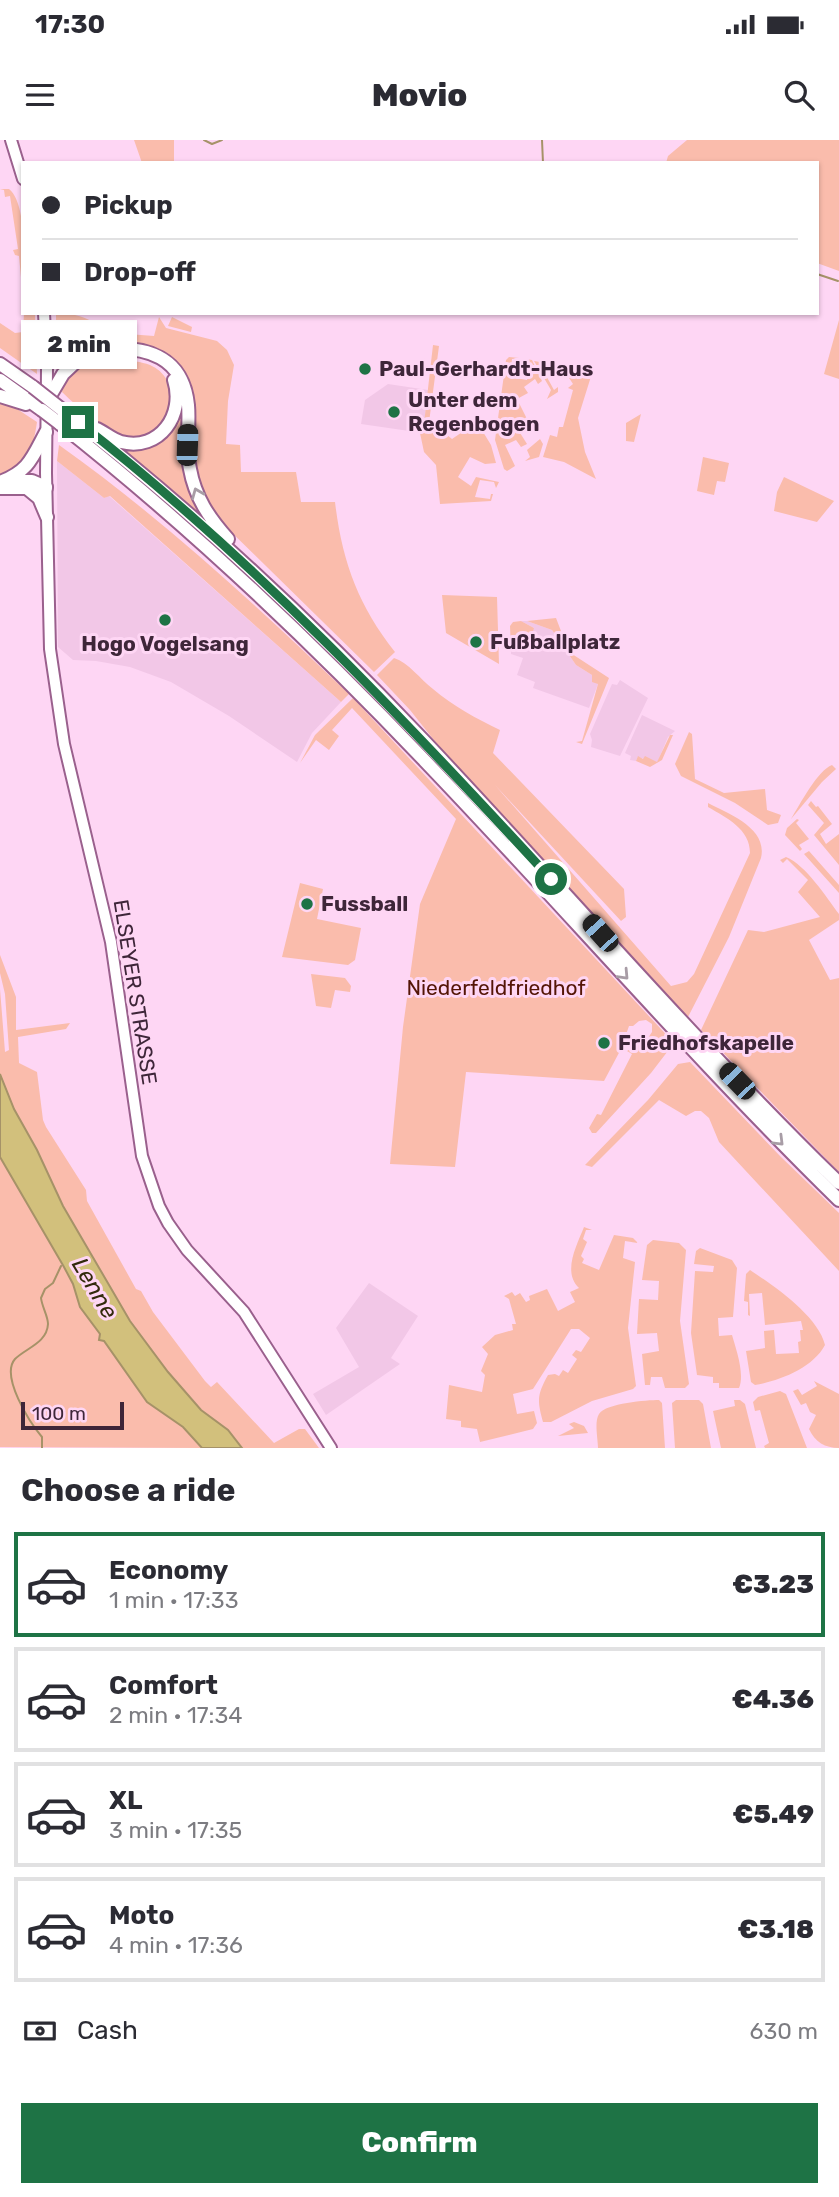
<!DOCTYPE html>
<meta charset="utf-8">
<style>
:root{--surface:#fff;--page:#f7f7f7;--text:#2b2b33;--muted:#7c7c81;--line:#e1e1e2;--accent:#1e7345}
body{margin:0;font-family:Rubik,sans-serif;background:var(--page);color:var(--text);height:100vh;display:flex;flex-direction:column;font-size:26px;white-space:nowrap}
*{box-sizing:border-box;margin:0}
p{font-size:23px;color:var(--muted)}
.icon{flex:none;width:38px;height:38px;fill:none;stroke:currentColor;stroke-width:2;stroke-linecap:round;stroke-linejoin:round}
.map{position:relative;height:1308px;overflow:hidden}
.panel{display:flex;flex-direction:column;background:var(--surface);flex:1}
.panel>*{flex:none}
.guide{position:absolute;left:21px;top:21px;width:798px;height:154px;border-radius:0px;box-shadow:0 2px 5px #0004;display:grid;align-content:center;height:154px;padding:0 21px;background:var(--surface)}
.scale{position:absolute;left:21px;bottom:18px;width:103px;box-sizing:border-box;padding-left:7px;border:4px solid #3e2639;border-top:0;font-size:19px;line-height:24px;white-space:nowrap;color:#3e2639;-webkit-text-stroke:5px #fed6f4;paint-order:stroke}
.end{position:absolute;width:32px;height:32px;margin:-16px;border:9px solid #1e7345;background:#fff;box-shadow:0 0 0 4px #fff}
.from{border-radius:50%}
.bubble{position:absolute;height:49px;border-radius:0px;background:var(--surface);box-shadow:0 2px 5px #0004;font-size:23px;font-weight:800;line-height:49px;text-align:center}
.car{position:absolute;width:21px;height:42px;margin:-21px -10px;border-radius:9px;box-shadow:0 0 5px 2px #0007;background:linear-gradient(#222 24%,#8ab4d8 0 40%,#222 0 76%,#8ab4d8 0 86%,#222 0)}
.guide b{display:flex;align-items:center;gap:24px;height:66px;font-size:26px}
.guide b+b{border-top:2px solid var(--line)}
.guide i{width:18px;height:18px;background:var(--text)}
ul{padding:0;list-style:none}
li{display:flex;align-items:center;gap:21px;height:105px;margin:0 14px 10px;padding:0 7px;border:4px solid var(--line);border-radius:0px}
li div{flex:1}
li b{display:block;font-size:26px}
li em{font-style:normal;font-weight:800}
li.current{border-color:var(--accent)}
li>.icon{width:63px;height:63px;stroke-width:1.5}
h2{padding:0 21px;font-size:32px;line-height:84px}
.pay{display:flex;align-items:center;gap:18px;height:77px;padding:0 21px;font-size:26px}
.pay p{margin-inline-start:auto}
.button{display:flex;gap:14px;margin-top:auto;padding:14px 21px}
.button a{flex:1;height:80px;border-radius:0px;background:var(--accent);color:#fff;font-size:28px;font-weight:800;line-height:80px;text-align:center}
.status{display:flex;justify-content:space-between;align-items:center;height:49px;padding:0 35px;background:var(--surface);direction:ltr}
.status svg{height:19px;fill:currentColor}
header{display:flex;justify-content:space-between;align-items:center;height:91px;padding:0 21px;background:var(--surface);font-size:32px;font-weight:800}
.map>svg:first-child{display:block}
.built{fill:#f2c7e7}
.green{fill:#fabcac}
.water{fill:#d2c07c;stroke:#a69268;stroke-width:2}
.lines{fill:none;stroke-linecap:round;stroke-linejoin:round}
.stream{stroke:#a69268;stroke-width:2}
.major-casing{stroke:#9a608d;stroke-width:14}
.highway-casing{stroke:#9a608d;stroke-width:16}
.major{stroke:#fff;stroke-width:10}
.highway{stroke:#fff;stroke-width:12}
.highway-bridge-casing{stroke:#9a608d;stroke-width:16;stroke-linecap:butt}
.highway-bridge{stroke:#fff;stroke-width:12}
.oneway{stroke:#a89da6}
.route{stroke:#1e7345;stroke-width:9}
.poi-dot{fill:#1e7345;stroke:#fed6f4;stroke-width:2.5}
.labels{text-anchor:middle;stroke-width:6;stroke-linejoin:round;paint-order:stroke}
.poi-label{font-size:21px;font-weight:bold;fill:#3e2639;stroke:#fed6f4;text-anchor:start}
.park-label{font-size:21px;fill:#541506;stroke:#fed6f4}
.street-label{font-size:21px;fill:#3e2639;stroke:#fed6f4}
.water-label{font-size:23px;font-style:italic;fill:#322a0b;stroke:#fed6f4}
</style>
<div class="status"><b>17:30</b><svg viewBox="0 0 49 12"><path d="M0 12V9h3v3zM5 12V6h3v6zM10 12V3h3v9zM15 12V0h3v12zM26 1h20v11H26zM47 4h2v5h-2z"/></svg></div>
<header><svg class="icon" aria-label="menu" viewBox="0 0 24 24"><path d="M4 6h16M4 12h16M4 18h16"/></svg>Movio<svg class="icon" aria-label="search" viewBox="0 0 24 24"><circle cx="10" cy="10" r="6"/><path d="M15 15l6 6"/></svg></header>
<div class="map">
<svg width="839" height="1308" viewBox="0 0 839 1308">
<rect width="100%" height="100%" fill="#fed6f4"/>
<path class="built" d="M 388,244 L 428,250 L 423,293 L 361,284 L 365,260 Z
M 57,321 L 104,358 L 109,356 L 341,562 L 312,593 L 297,622 L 229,576 L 171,542 L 130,527 L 96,521 L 73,520 L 58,507 Z
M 521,481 L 527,481 L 552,490 L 576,525 L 592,535 L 598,544 L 589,568 L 533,548 L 535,542 L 517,535 L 523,518 L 511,514 L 511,508 L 515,509 L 517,504 L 534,488 Z
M 620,540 L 648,558 L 620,616 L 591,607 L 592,600 L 590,594 L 612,544 L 617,545 Z
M 642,575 L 675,591 L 668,597 L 657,623 L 638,617 L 636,621 L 630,620 L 631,616 L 625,613 Z
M 369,1143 L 418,1176 L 391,1218 L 400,1224 L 326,1275 L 313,1254 L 359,1227 L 336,1188 Z"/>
<path class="green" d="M 134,0 L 174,0 L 174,23 L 142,23 Z
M 687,0 L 839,0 L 839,131 L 817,123 L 817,23 L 666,23 L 668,16 Z
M 0,49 L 9,49 C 29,65 23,134 23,159 L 19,116 L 15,115 L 13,110 L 18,109 L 10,56 L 5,57 L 4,50 Z
M 24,173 L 35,173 L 37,234 L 0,208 L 0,183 L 15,193 L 23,192 Z
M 56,173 C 81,173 96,181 115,199 L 122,199 L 128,194 L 154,196 L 159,177 L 166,188 L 217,201 L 227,210 L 234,225 L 228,261 L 226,304 L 240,305 L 241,332 L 296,332 L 301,362 L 335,362 C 342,421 358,465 395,512 L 374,532 L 222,383 C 207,364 197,344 194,320 C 187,271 210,228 148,207 C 134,202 115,199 100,203 C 87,207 72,209 58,205 L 56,197 Z
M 172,177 L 192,187 L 191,192 L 168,186 Z
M 839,180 L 839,239 L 824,234 Z
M 433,205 L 439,206 L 428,290 L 432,292 L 441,290 L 452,299 L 477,282 L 491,305 L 496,323 L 485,324 L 470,317 L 458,337 L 471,346 L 476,337 L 499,342 L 496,348 L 494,342 L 480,340 L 475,357 L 490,359 L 491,354 L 493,354 L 491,361 L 440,364 L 436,325 L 424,312 L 420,293 L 423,292 Z
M 509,217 L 519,218 L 512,219 L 510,237 L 527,240 L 530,227 L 524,225 L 525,219 L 532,220 L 542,241 L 538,244 L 535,239 L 524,247 L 528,253 L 517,259 L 528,281 L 517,288 L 527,304 L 521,307 L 516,300 L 505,305 L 515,326 L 507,331 L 504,329 L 495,300 L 506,220 Z
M 101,221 C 117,221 135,219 150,225 C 189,242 171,305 129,297 C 104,293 80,269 62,252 C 66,231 82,223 101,221 Z
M 534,221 L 546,223 L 548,226 L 543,230 L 554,250 L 558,247 L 558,252 L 547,259 L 551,250 Z
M 552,223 L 593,230 L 578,278 L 585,312 L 596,339 L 564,322 L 543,317 L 550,295 L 557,297 L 559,287 L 563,287 L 573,250 L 568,248 L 573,244 L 562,227 L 557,229 Z
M 182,250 L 185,301 L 210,383 L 116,303 L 151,303 Z
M 0,261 L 14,267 L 37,282 C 33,309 28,327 0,335 Z
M 641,274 L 634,302 L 626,301 L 626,283 Z
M 540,299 L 543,304 L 539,317 L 525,321 L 530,317 L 527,310 Z
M 59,305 C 163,379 257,466 349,554 L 341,562 L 110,356 L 104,358 L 57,321 Z
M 703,317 L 729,323 L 725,342 L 717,341 L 714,355 L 697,351 Z
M 784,337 L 834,361 L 817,382 L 774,371 L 777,352 Z
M 442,455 L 497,457 L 499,524 L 446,493 Z
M 556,478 L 569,512 L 609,538 L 582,604 L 576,602 L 582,601 L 598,544 L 592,542 L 592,535 L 576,525 L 552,490 L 527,481 Z
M 521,481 L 534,488 L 528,508 L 517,504 L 515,510 L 511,508 L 510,486 L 513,482 Z
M 394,518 C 409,523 420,539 433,549 C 453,566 477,579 500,590 L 493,613 L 624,749 L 626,777 L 621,781 L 495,645 L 671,846 L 687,842 L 694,834 L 750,713 C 750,689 727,678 708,667 L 708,663 C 729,674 768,688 761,718 L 729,797 L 688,877 L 437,604 L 410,570 L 377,535 Z
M 353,558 L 674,903 L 651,933 L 596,993 L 592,993 L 589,988 L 597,974 L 601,975 L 632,914 L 627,911 L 648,898 L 652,892 L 652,884 L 646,880 L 639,881 L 633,886 L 629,886 L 621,909 L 604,941 L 466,932 L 455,1027 L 390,1024 L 403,887 L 420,764 L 456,679 L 352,568 L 332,590 L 339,596 L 329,610 L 316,600 L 300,623 L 315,595 Z
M 689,592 L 692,594 L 695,639 L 724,653 L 765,649 L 767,670 L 781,675 L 778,683 L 768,685 L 735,663 L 681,636 L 675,624 Z
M 670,595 L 673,595 L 662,620 L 650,627 L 636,621 L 638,616 L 643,619 L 645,616 L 657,622 Z
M 832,625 L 836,629 L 822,642 L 791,679 C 800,664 818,630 832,625 Z
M 811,661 L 816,667 L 818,666 L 832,684 L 820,694 L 826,704 L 839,694 L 839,725 L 814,695 L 824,683 L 808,665 Z
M 797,679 L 799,680 L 796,683 L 809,699 L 799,705 L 802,709 L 800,711 L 785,695 L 787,688 Z
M 809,711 L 839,745 L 839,753 L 804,714 Z
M 786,717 C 806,725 826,757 839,774 L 839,780 L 809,800 L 830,840 L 839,838 L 839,1032 L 701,890 L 748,790 L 764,792 L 820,777 L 798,752 L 808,740 L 787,719 L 783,723 L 780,720 Z
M 300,743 L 323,749 L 317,779 L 361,788 L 355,820 L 348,825 L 282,817 Z
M 0,815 L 16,857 L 16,890 L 70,883 L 66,889 L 18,897 L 19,923 L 37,932 L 43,980 L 46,987 L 86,1050 L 87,1061 L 136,1149 L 141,1151 L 153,1172 L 205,1241 L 211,1247 L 217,1242 L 274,1303 L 299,1289 L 305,1289 L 319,1308 L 242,1308 L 228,1290 L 201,1270 L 168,1232 L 130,1181 L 63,1066 L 37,1010 L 14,969 L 0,934 L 0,849 L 5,912 L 9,910 L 5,854 L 0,833 Z
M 311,834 L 345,838 L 351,846 L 350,852 L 335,850 L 331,868 L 316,866 Z
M 690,922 L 781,1017 L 839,1073 L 839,1131 L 719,1002 L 709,978 L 701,971 L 695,971 L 686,976 L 659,960 L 592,1027 L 585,1025 L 648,960 L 678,924 Z
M 0,1017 L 64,1127 L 73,1144 L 80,1167 L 100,1194 L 99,1200 L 104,1201 L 147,1262 L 183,1287 L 202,1308 L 0,1307 Z
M 584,1087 L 592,1090 L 586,1090 L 583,1099 L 587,1102 L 581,1116 L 584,1119 L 582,1123 L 599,1130 L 614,1095 L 633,1098 L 638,1103 L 625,1101 L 623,1118 L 635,1122 L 628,1188 L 636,1246 L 633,1249 L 592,1261 L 551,1282 L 543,1282 C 537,1260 537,1255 548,1235 L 555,1234 L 559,1236 L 563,1230 L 568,1233 L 577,1219 L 572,1215 L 576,1210 L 581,1212 L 590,1198 L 579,1189 L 571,1189 L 533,1249 L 513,1254 L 517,1274 L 534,1271 L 537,1283 L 533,1289 L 480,1302 L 477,1289 L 461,1287 L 461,1281 L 446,1279 L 449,1245 L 482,1252 L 485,1235 L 481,1231 L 488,1214 L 482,1207 L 495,1195 L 513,1190 L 512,1184 L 516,1184 L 509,1159 L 504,1156 L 512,1152 L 515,1156 L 520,1153 L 526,1162 L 530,1160 L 529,1156 L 547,1149 L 558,1171 L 575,1162 L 570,1152 L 579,1148 C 562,1132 577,1105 584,1087 Z
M 653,1100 L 679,1103 L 686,1110 L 680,1181 L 689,1244 L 685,1248 L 665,1248 L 662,1237 L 651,1237 L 650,1245 L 645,1245 L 642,1214 L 659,1211 L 657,1193 L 637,1194 L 639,1159 L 658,1160 L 659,1141 L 642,1140 L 647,1105 Z
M 700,1108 L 732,1120 L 737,1128 L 733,1177 L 718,1178 L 719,1196 L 732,1195 C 736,1209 745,1234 739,1248 L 719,1248 L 719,1243 L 713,1243 L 713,1237 L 697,1235 L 691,1193 L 695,1131 L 713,1132 L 714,1126 L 694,1124 L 696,1111 Z
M 750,1130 C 774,1146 818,1176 825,1205 C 813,1228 779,1241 755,1245 L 751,1242 L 746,1211 L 765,1208 L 764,1191 L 774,1190 L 776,1214 L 799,1213 L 798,1202 L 801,1201 L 800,1190 L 803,1190 L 801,1181 L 765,1185 L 762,1153 L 749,1154 L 750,1176 L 748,1175 L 748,1162 L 744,1161 L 746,1134 Z
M 814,1241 L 839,1254 L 839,1308 C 825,1308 815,1302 809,1289 L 816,1275 L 810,1272 L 806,1263 L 801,1265 L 793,1251 L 798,1249 L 802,1255 L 817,1246 Z
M 780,1251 L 786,1254 L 807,1308 L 765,1308 L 764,1306 L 769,1303 L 760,1270 L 755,1271 L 753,1262 L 758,1257 Z
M 659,1260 L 662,1263 L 665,1308 L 598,1308 C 598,1299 594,1282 599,1274 C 606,1263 647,1260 659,1260 Z
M 676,1260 L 699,1260 L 703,1264 L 711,1308 L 675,1308 L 672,1263 Z
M 734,1260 L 740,1260 L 745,1264 L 756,1308 L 721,1308 L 713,1271 L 735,1266 Z
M 574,1282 L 584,1286 L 588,1293 L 558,1296 L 574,1288 L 569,1284 Z"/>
<path class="water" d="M 0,934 L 14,969 L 37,1010 L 63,1066 L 130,1181 L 168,1232 L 201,1270 L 228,1290 L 242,1308 L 202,1308 L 183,1287 L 147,1262 L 104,1201 L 99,1200 L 100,1194 L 80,1167 L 73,1144 L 64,1127 L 0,1017 Z"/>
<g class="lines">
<path class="stream" d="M 204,0 L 212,4 L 222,0
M 542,0 L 543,23
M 817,134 L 838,141
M 42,1308 L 42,1297 C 30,1283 0,1236 15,1219 C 26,1208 47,1203 48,1184 C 48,1176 42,1167 41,1158 L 45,1149 L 53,1143 L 61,1126"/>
<g class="major-casing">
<path id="major" d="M 11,0 L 23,39
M 44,173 L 47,229 L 46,333 L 50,509 L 64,604 L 111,802 L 142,1016 L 159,1066 L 168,1083 L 187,1110 L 244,1172 L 331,1308"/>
</g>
<g class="highway-casing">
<path id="highway" d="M 46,196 L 60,211
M 47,214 C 65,209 86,210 105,209 C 147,206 183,217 188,265 C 190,286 185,308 190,329 C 195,357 209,378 228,399
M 0,224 L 33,247
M 0,240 L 42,270
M 0,256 L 26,264
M 47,261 L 63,234 L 80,218
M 61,269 C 191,369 310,481 423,600 C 562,747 694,902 839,1043
M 59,283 C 190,386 310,500 425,621 C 564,766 695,919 839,1060
M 97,289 C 105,293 113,300 121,302 C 160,312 185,274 174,240
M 10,341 L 32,341 L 46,347
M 0,342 C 29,331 32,318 46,292
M 1,348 L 46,348
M 28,349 L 39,358 L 47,377"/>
</g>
<use href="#major" class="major"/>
<use href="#highway" class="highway"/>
<g class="highway-bridge-casing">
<path id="highway-bridge" d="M 33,247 L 61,269
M 42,270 L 59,283"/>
</g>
<use href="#highway-bridge" class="highway-bridge"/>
</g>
<defs><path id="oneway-chevron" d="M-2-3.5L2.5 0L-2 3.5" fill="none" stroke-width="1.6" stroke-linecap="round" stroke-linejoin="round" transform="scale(1.75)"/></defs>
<g class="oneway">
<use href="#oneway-chevron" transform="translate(197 353) rotate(-112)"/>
<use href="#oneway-chevron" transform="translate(624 835) rotate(47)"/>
<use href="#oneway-chevron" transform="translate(779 1001) rotate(45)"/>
</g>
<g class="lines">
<path class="route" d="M 78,282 C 252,417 402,577 551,739"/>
</g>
<g class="poi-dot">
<circle cx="365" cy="229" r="7"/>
<circle cx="394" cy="272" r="7"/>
<circle cx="165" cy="480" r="7"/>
<circle cx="476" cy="502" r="7"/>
<circle cx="307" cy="764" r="7"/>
<circle cx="604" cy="903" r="7"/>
</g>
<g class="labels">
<g class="poi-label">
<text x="379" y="236">Paul-Gerhardt-Haus</text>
<text x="408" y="267">Unter dem<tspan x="408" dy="24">Regenbogen</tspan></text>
<text x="490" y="509">Fußballplatz</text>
<text x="165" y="511" text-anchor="middle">Hogo Vogelsang</text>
<text x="321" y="771">Fussball</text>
<text x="618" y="910">Friedhofskapelle</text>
</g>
<g class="park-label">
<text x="496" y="855">Niederfeldfriedhof</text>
</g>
<g class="street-label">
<text transform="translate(135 852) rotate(81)" y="7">ELSEYER STRASSE</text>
</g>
<g class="water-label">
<text transform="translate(95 1148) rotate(59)" y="8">Lenne</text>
</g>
</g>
</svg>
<div class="scale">100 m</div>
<i class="end from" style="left:551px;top:739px"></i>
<i class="end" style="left:78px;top:282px"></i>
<div class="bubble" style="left:21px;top:180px;width:116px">2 min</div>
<i class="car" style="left:187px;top:305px;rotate:2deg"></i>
<i class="car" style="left:600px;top:793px;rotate:318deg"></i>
<i class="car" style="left:737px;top:941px;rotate:316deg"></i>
<div class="guide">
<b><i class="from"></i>Pickup</b>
<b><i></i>Drop-off</b>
</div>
</div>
<section class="panel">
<h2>Choose a ride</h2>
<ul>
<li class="current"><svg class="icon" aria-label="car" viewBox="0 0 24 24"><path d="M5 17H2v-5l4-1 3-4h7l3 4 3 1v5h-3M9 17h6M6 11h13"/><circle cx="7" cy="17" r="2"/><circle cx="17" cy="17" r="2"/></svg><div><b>Economy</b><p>1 min · 17:33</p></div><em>€3.23</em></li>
<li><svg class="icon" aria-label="car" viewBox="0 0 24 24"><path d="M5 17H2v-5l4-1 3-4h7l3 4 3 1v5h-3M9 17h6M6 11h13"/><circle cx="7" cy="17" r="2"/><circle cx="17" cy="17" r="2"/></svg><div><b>Comfort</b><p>2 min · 17:34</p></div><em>€4.36</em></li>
<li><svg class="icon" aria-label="car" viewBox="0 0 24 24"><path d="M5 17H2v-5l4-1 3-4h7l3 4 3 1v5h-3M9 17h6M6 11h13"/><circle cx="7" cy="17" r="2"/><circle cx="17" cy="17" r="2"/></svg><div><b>XL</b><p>3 min · 17:35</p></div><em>€5.49</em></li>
<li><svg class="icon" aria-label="car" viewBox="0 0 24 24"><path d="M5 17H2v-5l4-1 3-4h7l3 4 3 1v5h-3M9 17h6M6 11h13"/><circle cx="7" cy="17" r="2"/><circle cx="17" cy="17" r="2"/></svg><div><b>Moto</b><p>4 min · 17:36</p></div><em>€3.18</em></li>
</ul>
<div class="pay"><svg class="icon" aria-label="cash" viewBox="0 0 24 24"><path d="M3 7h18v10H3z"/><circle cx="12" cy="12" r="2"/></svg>Cash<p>630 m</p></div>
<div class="button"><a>Confirm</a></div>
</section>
